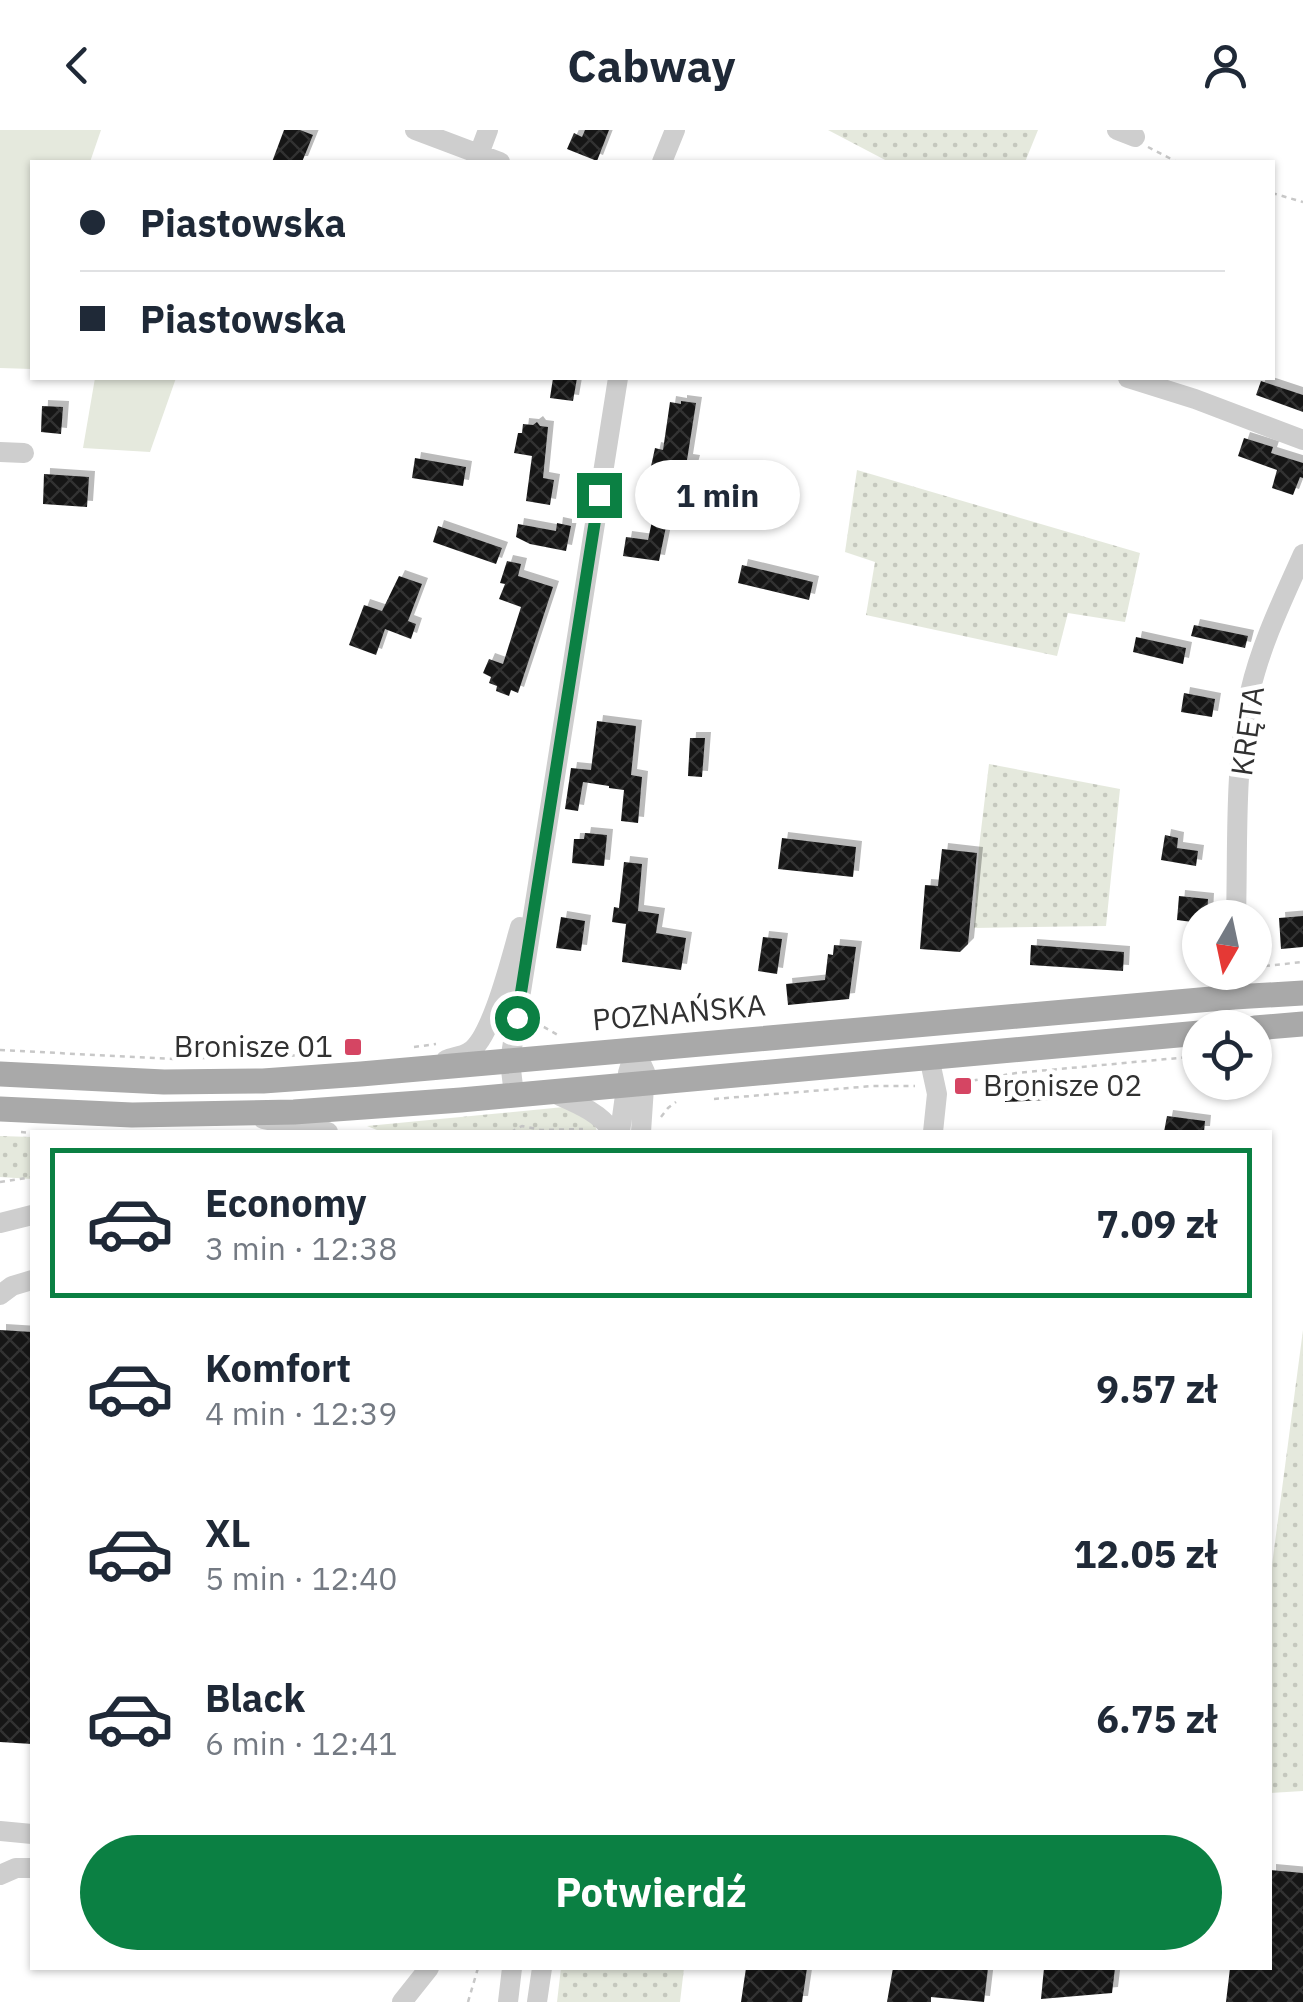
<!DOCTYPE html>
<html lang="pl">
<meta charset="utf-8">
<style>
:root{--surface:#fff;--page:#f6f6f7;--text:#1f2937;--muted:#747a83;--line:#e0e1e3;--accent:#0b8043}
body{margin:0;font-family:"IBM Plex Sans",sans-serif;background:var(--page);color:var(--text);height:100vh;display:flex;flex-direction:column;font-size:38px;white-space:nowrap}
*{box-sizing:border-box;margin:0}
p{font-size:32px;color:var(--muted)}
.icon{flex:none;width:55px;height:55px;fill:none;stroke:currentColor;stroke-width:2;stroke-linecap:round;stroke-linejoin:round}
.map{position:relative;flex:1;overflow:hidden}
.sheet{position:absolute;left:30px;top:1000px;width:1242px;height:840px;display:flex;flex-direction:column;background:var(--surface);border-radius:0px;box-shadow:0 2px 8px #0004}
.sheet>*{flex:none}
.top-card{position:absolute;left:30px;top:30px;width:1245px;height:220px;border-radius:0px;box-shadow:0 2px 8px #0004;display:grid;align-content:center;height:220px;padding:0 50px;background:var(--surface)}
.needle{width:65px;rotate:189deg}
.fabs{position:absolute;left:1182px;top:770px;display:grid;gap:20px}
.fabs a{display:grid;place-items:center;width:90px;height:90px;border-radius:50%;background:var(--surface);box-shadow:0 2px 8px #0004;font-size:50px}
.end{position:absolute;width:45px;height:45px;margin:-22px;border:12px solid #0b8043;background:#fff;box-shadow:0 0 0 5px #fff}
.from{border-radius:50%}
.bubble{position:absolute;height:70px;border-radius:35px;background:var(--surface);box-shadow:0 2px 8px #0004;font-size:32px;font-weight:700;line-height:70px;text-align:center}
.top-card b{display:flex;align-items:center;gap:35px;height:95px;font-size:38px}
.top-card b+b{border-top:2px solid var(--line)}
.top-card i{width:25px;height:25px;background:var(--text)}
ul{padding:18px 0 0;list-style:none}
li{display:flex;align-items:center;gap:30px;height:150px;margin:0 20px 15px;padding:0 30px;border:5px solid transparent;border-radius:0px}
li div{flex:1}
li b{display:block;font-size:38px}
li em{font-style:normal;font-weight:700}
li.current{border-color:var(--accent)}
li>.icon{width:90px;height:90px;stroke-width:1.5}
.cta{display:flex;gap:20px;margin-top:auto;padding:20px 50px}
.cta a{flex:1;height:115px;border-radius:60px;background:var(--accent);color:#fff;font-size:40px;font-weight:700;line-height:115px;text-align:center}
header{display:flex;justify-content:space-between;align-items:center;height:130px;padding:0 50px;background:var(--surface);font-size:45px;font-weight:700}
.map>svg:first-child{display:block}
.grass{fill:url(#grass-dots)}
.park{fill:#e5e9dd}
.building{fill:url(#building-cross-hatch);filter:url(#shadow)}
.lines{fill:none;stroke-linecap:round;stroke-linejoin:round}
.path{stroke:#c8c8c8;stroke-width:2.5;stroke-dasharray:5 5;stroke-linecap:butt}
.minor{stroke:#cecece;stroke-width:20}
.major{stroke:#a9a9a9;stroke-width:25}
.route{stroke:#0b8043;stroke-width:12}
.poi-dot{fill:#d54563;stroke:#fff;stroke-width:4}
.labels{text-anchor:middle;stroke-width:10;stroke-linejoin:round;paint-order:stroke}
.street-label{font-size:30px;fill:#313131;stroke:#fff}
.poi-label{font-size:30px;fill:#313131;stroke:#fff;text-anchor:end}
</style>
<header><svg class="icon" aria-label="back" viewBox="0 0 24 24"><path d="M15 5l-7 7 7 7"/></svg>Cabway<svg class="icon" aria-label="person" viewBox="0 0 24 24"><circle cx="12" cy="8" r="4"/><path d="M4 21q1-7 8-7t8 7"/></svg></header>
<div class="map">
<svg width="1303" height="1872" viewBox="0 0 1303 1872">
<defs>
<pattern id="grass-dots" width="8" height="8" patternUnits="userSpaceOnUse" patternTransform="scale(2.5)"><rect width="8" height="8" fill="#e5e9dd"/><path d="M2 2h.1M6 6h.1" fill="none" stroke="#c5c8be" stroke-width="1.8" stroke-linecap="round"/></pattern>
<pattern id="building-cross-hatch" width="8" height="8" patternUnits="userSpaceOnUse" patternTransform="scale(2.5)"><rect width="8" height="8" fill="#181818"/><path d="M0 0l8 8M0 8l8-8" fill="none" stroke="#313131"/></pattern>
<filter id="shadow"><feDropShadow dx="6" dy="-6" stdDeviation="0" flood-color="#0004"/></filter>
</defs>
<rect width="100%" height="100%" fill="#fff"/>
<path class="grass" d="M 828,0 L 1038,0 L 1025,32 L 889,32 Z
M 857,340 L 1140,423 L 1125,492 L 1068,483 L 1057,526 L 866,485 L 875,432 L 845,422 Z
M 989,634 L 1120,659 L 1106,796 L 974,798 L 979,717 Z
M 564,977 L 594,991 L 597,1002 L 382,1002 L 367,996 Z
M 0,1006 L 32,1007 L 32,1049 L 0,1047 Z
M 1303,1200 L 1303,1661 L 1270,1663 L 1270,1450 Z
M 561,1838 L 684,1838 L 680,1872 L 557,1872 Z"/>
<path class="park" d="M 0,0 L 101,0 L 90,32 L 32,32 L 32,239 L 0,238 Z
M 95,248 L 176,248 L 150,322 L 83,318 Z"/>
<path class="building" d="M 284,0 L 300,0 L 313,5 L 302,32 L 272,32 Z
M 585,0 L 609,0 L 597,31 L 567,19 L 574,3 L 582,7 Z
M 553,248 L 577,248 L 573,271 L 550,268 Z
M 1261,251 L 1303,265 L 1303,282 L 1256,265 Z
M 681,271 L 696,273 L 687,330 L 694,331 L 690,346 L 684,344 L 683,349 L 676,347 L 659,431 L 623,426 L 626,407 L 648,410 L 662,344 L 650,341 L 655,318 L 663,320 L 670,272 L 681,274 Z
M 42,276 L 63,277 L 61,304 L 41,302 Z
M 537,292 L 540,296 L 548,297 L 543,348 L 554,350 L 550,375 L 526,371 L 532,326 L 514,323 L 518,303 L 522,303 L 523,294 L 533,295 Z
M 1244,308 L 1273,317 L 1271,323 L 1303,333 L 1303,348 L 1300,347 L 1293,365 L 1272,358 L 1277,340 L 1238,326 Z
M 415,328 L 466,337 L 463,356 L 412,348 Z
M 44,344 L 89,347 L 87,377 L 43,374 Z
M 557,393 L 571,396 L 566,421 L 530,414 L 516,407 L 518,394 L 556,401 Z
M 438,396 L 502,418 L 496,434 L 433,412 Z
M 507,431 L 521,434 L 518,446 L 553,457 L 518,563 L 511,560 L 509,566 L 496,561 L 497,556 L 489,553 L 491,547 L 483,543 L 489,529 L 503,534 L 521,477 L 499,469 L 505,454 L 500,453 Z
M 742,435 L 813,452 L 809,470 L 738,453 Z
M 399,446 L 422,454 L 408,491 L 416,494 L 411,509 L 385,499 L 376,525 L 349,515 L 364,475 L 382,481 Z
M 1194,495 L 1248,506 L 1245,518 L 1191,506 Z
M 1136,507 L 1186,518 L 1183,534 L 1133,522 Z
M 1184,563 L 1215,569 L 1212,587 L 1181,582 Z
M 597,591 L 636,596 L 631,645 L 642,647 L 638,693 L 621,691 L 624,660 L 609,658 L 609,656 L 583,652 L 578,681 L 565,679 L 571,638 L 591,640 Z
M 690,608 L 705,608 L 702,647 L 688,646 Z
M 585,703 L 607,705 L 604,736 L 572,733 L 574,709 L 584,709 Z
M 1165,705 L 1178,708 L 1177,718 L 1198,721 L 1196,736 L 1161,730 Z
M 782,708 L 856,717 L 853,747 L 778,739 Z
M 942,719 L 977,723 L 968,814 L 960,822 L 920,819 L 925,755 L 938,756 Z
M 624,732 L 642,734 L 638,781 L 659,784 L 656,803 L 686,808 L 681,840 L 622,832 L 626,794 L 612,792 L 614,777 L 619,778 Z
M 1179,766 L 1208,769 L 1207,788 L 1200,788 L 1200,793 L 1177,790 Z
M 1303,786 L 1303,817 L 1281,819 L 1279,788 Z
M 561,787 L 585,791 L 581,821 L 556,818 Z
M 763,807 L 782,809 L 777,844 L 758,841 Z
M 834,815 L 856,817 L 849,869 L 788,875 L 786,854 L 825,850 L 828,824 L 833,825 Z
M 1031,815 L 1124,822 L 1123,841 L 1030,835 Z
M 1048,957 L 1048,970 L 1005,972 L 1005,959 Z
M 1167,986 L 1205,991 L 1204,1002 L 1164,1002 Z
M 0,1200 L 32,1202 L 32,1614 L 0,1612 Z
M 1270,1740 L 1303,1743 L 1303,1872 L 1226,1872 L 1230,1838 L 1270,1838 Z
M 746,1838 L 807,1838 L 802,1872 L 741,1872 Z
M 893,1838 L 988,1838 L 984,1872 L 931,1867 L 931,1872 L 887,1872 Z
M 1044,1838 L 1115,1838 L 1112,1863 L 1041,1869 Z"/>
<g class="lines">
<path class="path" d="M 1148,17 L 1177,32
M 1272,63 L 1303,72
M 1255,837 L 1303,832
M 535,892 L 558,905
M 414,917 L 436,914
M 0,920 L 173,929 L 312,925
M 953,954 L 1016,943 L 1200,926
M 714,969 L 873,956 L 915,956
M 661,987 L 668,978 L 676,972
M 21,1002 L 32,1003
M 511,1002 L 522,996 L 541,1000 L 583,999
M 0,1052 L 32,1047
M 468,1872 L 478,1838"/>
<path class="minor" d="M 415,0 L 500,32
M 1117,0 L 1135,7
M 479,24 L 488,0
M 662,32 L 675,0
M 1128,248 L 1195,269 L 1303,310
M 0,322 L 24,323
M 1236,788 C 1238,713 1234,636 1250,562 C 1261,514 1283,469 1303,424
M 1234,867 L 1235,842
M 635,920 L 645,942 L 641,1002
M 929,927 L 937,964 L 933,1002
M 446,930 C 453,927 463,926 469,922 C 492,909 512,824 520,797
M 551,962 C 573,972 599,981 613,1002
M 514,965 L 510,931 L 618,248
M 263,989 L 328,1002
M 620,1002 L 628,943 L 635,920
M 0,1093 L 32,1085
M 0,1165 L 12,1156 L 32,1150
M 0,1701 L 32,1704
M 0,1745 L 16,1738 L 32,1738
M 402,1872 L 429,1838
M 508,1872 L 512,1838
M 537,1872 L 542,1838"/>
<path class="major" d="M 1255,898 L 1303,894
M 0,944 L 164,952 L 263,951 L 361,944 L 1234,867 L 1303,863
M 0,979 L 132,985 L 294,982 L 461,970 L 1200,903"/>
</g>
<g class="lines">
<path class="route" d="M 517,888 L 599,365"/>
</g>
<g class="poi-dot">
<rect x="343" y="907" width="20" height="20" rx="5"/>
<rect x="953" y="946" width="20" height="20" rx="5"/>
</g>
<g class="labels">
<g class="street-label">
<text transform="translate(1248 601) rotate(-82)" y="10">KRĘTA</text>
<text transform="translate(679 883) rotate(-5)" y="10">POZNAŃSKA</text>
</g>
<g class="poi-label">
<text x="333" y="927">Bronisze 01</text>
<text x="983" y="966" text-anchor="start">Bronisze 02</text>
</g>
</g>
</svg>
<div class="fabs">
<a><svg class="needle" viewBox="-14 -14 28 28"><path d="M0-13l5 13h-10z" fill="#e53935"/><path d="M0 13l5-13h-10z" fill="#747a83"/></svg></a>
<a><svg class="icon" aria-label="locate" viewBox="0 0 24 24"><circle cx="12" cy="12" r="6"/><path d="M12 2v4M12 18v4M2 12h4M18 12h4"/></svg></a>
</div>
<i class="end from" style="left:517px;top:888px"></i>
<i class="end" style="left:599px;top:365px"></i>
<div class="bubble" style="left:635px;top:330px;width:165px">1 min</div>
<div class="top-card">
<b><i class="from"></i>Piastowska</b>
<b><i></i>Piastowska</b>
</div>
<section class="sheet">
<ul>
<li class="current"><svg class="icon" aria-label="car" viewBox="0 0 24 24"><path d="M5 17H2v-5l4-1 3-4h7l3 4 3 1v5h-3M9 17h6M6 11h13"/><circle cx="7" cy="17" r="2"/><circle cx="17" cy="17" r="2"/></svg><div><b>Economy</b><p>3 min · 12:38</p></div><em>7.09 zł</em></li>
<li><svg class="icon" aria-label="car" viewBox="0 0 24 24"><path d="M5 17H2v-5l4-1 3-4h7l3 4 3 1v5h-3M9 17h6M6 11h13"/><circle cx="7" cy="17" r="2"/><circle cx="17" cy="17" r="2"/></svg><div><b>Komfort</b><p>4 min · 12:39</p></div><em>9.57 zł</em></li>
<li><svg class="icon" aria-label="car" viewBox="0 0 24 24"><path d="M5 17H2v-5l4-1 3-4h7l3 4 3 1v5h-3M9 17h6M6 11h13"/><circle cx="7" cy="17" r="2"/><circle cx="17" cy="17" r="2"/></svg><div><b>XL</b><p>5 min · 12:40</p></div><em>12.05 zł</em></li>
<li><svg class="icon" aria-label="car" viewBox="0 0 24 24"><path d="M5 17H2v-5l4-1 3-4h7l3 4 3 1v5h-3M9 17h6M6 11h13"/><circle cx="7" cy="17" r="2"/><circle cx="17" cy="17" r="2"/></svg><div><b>Black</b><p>6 min · 12:41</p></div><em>6.75 zł</em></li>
</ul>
<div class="cta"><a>Potwierdź</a></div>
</section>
</div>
